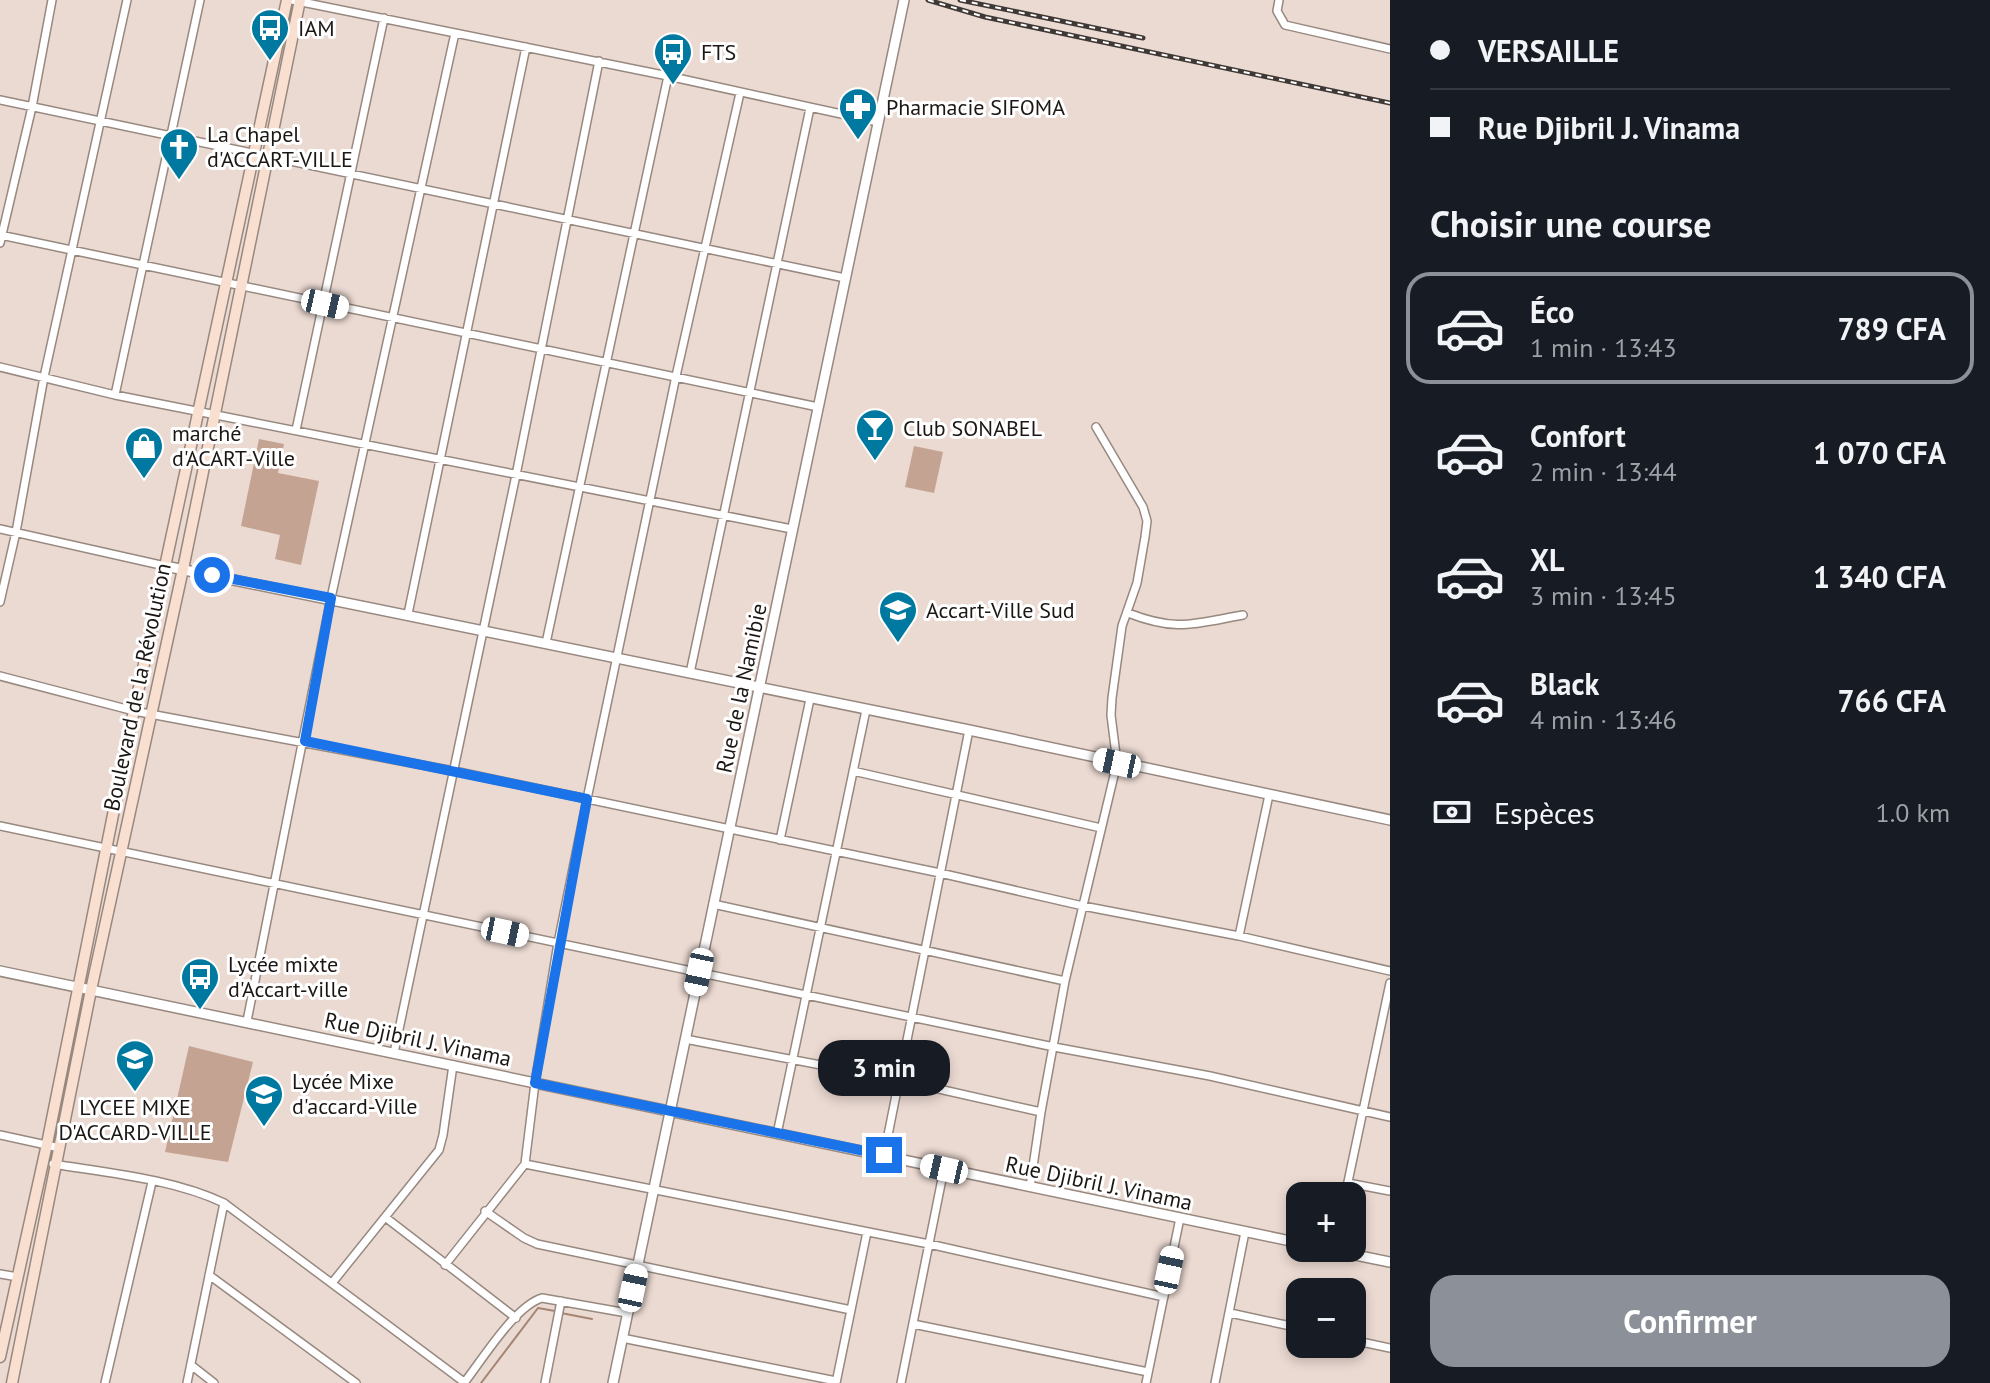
<!DOCTYPE html>
<html lang="fr">
<meta charset="utf-8">
<style>
:root{--surface:#171b24;--page:#20242c;--text:#f1f3f6;--muted:#9ea1a6;--line:#363941;--accent:#8c9099}
body{margin:0;font-family:"PT Sans",sans-serif;background:var(--page);color:var(--text);height:100vh;display:flex;flex-direction:column;font-size:30px;white-space:nowrap}
*{box-sizing:border-box;margin:0}
p{font-size:26px;color:var(--muted)}
.icon{flex:none;width:44px;height:44px;fill:none;stroke:currentColor;stroke-width:2;stroke-linecap:round;stroke-linejoin:round}
.map{position:relative;flex:1;overflow:hidden}
.sheet{display:flex;flex-direction:column;background:var(--surface);width:600px}
.sheet>*{flex:none}
.banner{display:grid;align-content:center;height:176px;padding:0 40px;background:var(--surface)}
.controls{position:absolute;left:1286px;top:1182px;display:grid;gap:16px}
.controls a{display:grid;place-items:center;width:80px;height:80px;border-radius:16px;background:var(--surface);box-shadow:0 4px 12px #0003;font-size:40px}
.end{position:absolute;width:36px;height:36px;margin:-18px;border:10px solid #1a73e8;background:#fff;box-shadow:0 0 0 4px #fff}
.from{border-radius:50%}
.bubble{position:absolute;height:56px;border-radius:24px;background:var(--surface);box-shadow:0 4px 12px #0003;font-size:26px;font-weight:700;line-height:56px;text-align:center}
.car{position:absolute;width:24px;height:48px;margin:-24px -12px;border-radius:10px;box-shadow:0 0 6px 2px #0007;background:linear-gradient(#fff 24%,#345 0 40%,#fff 0 76%,#345 0 86%,#fff 0)}
.banner b{display:flex;align-items:center;gap:28px;height:76px;font-size:30px}
.banner b+b{border-top:2px solid var(--line)}
.banner i{width:20px;height:20px;background:var(--text)}
ul{padding:0;list-style:none}
li{display:flex;align-items:center;gap:24px;height:112px;margin:0 16px 12px;padding:0 24px;border:4px solid transparent;border-radius:24px}
li div{flex:1}
li b{display:block;font-size:30px}
li em{font-style:normal;font-weight:700}
li.selected{border-color:var(--accent)}
li>.icon{width:72px;height:72px;stroke-width:1.5}
h2{padding:0 40px;font-size:36px;line-height:96px}
.pay{display:flex;align-items:center;gap:20px;height:88px;padding:0 40px;font-size:30px}
.pay p{margin-inline-start:auto}
.primary-button{display:flex;gap:16px;margin-top:auto;padding:16px 40px}
.primary-button a{flex:1;height:92px;border-radius:24px;background:var(--accent);color:#fff;font-size:32px;font-weight:700;line-height:92px;text-align:center}
main{display:flex;flex:1;min-height:0}
.map>svg:first-child{display:block}
.green{fill:#c4a392}
.lines{fill:none;stroke-linecap:round;stroke-linejoin:round}
.stream{stroke:#a68472;stroke-width:2}
.minor-casing{stroke:#978880;stroke-width:10}
.tertiary-casing{stroke:#978880;stroke-width:12}
.secondary-casing{stroke:#978880;stroke-width:13}
.minor{stroke:#fff;stroke-width:7}
.tertiary{stroke:#fff;stroke-width:9}
.secondary{stroke:#f9dfcf;stroke-width:10}
.rail-casing{stroke:#3f3835;stroke-width:5}
.rail{stroke:#fff;stroke-width:2;stroke-dasharray:6;stroke-linecap:butt}
.route{stroke:#1a73e8;stroke-width:10}
.labels{text-anchor:middle;stroke-width:6;stroke-linejoin:round;paint-order:stroke}
.poi-label{font-size:22px;fill:#1c1714;stroke:#fff;text-anchor:start}
.street-label{font-size:22px;fill:#1c1714;stroke:#fff}
</style>
<main>
<div class="map">
<svg width="1390" height="1383" viewBox="0 0 1390 1383">
<rect width="100%" height="100%" fill="#ebdad2"/>
<path class="green" d="M 259,439 L 284,444 L 278,473 L 319,481 L 301,565 L 275,559 L 280,535 L 241,526 Z
M 914,446 L 943,452 L 934,493 L 905,487 Z
M 189,1046 L 253,1062 L 228,1162 L 165,1152 Z"/>
<g class="lines">
<path class="stream" d="M 561,1313 L 592,1319
M 481,1383 L 538,1308 L 555,1311"/>
<g class="minor-casing">
<path id="minor" d="M 292,0 L 668,76 L 878,122
M 1279,0 L 1277,11 L 1285,25 L 1390,49
M 0,100 L 845,278
M 0,235 L 818,407
M 0,243 L 32,107 L 52,0
M 0,367 L 115,395 L 792,529
M 115,395 L 200,0
M 296,430 L 384,18
M 0,529 L 165,566
M 0,602 L 16,532 L 44,377 L 127,0
M 1128,613 C 1177,632 1193,624 1243,615
M 408,614 L 526,47
M 546,643 L 668,76
M 690,673 L 810,108
M 0,676 L 134,711 L 454,771 L 940,873 L 1083,906 L 1239,936 L 1390,971
M 853,771 L 1101,828
M 0,826 L 1054,1047 L 1210,1076 L 1390,1117
M 780,840 L 810,699
M 713,904 L 1065,981
M 1239,936 L 1269,795
M 247,1021 L 331,598 L 455,33
M 685,1039 L 899,1080 L 1041,1112
M 394,1053 L 516,475 L 599,61
M 777,1134 L 866,710
M 0,1135 L 60,1148
M 884,1155 L 969,730
M 53,1164 C 109,1173 173,1179 224,1203 L 464,1382
M 525,1164 L 929,1244 L 1164,1297
M 1348,1183 L 1390,1191
M 1030,1187 L 1041,1112 L 1065,981 L 1117,763 L 1111,715 L 1112,698 L 1122,626 L 1137,583 L 1145,537 L 1147,521 L 1143,507 L 1096,427
M 1345,1196 L 1390,983
M 485,1211 L 524,1238 L 537,1244 L 851,1310
M 385,1217 L 516,1318
M 445,1265 L 525,1164 L 535,1083 L 558,943 L 587,799 L 676,376 L 740,93
M 0,1274 L 18,1277
M 209,1275 L 356,1383
M 332,1283 L 439,1150 L 443,1135 L 453,1065
M 1230,1313 L 1300,1328
M 913,1324 L 1148,1372
M 622,1338 L 836,1381
M 1352,1340 L 1390,1348
M 191,1365 L 214,1383
M 105,1383 L 152,1182
M 187,1383 L 224,1203
M 464,1383 C 482,1360 515,1306 542,1298 L 627,1313
M 545,1383 L 561,1301
M 836,1383 L 867,1232
M 901,1383 L 944,1169
M 1146,1383 L 1180,1218
M 1215,1383 L 1245,1232"/>
</g>
<g class="tertiary-casing">
<path id="tertiary" d="M 165,566 L 969,730 L 1390,820
M 0,971 L 1300,1243
M 1321,1248 L 1390,1262
M 613,1383 L 904,0"/>
</g>
<g class="secondary-casing">
<path id="secondary" d="M 0,1357 L 47,1144 L 133,715 L 287,0
M 12,1383 L 91,990 L 183,569 L 300,0"/>
</g>
<use href="#minor" class="minor"/>
<use href="#tertiary" class="tertiary"/>
<use href="#secondary" class="secondary"/>
<g class="rail-casing">
<path id="rail" d="M 928,0 L 985,17 L 1390,103
M 960,0 L 1143,38"/>
</g>
<use href="#rail" class="rail"/>
</g>
<g class="lines">
<path class="route" d="M 212,575 L 331,598 L 305,741 L 587,799 L 535,1083 L 884,1155"/>
</g>
<defs>
<g id="bus-pin" transform="scale(2)"><path d="M0 17L-7.5 6A9.5 9.5 0 1 1 7.5 6Z" fill="#0079a0" stroke="#fff"/><path d="M-5-6H5V4H4V6H2V4H-2V6H-4V4H-5ZM-3.5-4V0h7V-4ZM-3.5 1.2v1.5H-2V1.2ZM2 1.2v1.5H3.5V1.2Z" fill="#fff"/></g>
<g id="pharmacy-pin" transform="scale(2)"><path d="M0 17L-7.5 6A9.5 9.5 0 1 1 7.5 6Z" fill="#0079a0" stroke="#fff"/><path d="M-2-6h4v4h4v4h-4v4h-4v-4h-4v-4h4Z" fill="#fff"/></g>
<g id="church-pin" transform="scale(2)"><path d="M0 17L-7.5 6A9.5 9.5 0 1 1 7.5 6Z" fill="#0079a0" stroke="#fff"/><path d="M-1.2-6h2.4v3.5h3.3v2.4h-3.3V6h-2.4V-.1h-3.3v-2.4h3.3Z" fill="#fff"/></g>
<g id="bar-pin" transform="scale(2)"><path d="M0 17L-7.5 6A9.5 9.5 0 1 1 7.5 6Z" fill="#0079a0" stroke="#fff"/><path d="M-6-5H6L.8 .8V4.5H3.5V6h-7V4.5H-.8V.8Z" fill="#fff"/></g>
<g id="shop-pin" transform="scale(2)"><path d="M0 17L-7.5 6A9.5 9.5 0 1 1 7.5 6Z" fill="#0079a0" stroke="#fff"/><path d="M-5-2.5h2.3a2.7 3.5 0 0 1 5.4 0H5L5.5 6h-11ZM-1.5-2.5h3a1.5 2.3 0 0 0-3 0Z" fill="#fff"/></g>
<g id="school-pin" transform="scale(2)"><path d="M0 17L-7.5 6A9.5 9.5 0 1 1 7.5 6Z" fill="#0079a0" stroke="#fff"/><path d="M0-5L7-2L0 1L-7-2ZM-4 1L0 2.5L4 1V4Q0 6-4 4Z" fill="#fff"/></g>
</defs>
<g fill-rule="evenodd">
<use href="#bus-pin" x="270" y="28"/>
<use href="#bus-pin" x="673" y="52"/>
<use href="#pharmacy-pin" x="858" y="107"/>
<use href="#church-pin" x="179" y="147"/>
<use href="#bar-pin" x="875" y="428"/>
<use href="#shop-pin" x="144" y="446"/>
<use href="#school-pin" x="898" y="610"/>
<use href="#bus-pin" x="200" y="977"/>
<use href="#school-pin" x="135" y="1059"/>
<use href="#school-pin" x="264" y="1094"/>
</g>
<g class="labels">
<g class="poi-label">
<text x="298" y="36">IAM</text>
<text x="701" y="60">FTS</text>
<text x="886" y="115">Pharmacie SIFOMA</text>
<text x="207" y="142">La Chapel<tspan x="207" dy="25">d'ACCART-VILLE</tspan></text>
<text x="903" y="436">Club SONABEL</text>
<text x="172" y="441">marché<tspan x="172" dy="25">d'ACART-Ville</tspan></text>
<text x="926" y="618">Accart-Ville Sud</text>
<text x="228" y="972">Lycée mixte<tspan x="228" dy="25">d'Accart-ville</tspan></text>
<text x="292" y="1089">Lycée Mixe<tspan x="292" dy="25">d'accard-Ville</tspan></text>
<text x="135" y="1115" text-anchor="middle">LYCEE MIXE<tspan x="135" dy="25">D'ACCARD-VILLE</tspan></text>
</g>
<g class="street-label">
<text transform="translate(137 687) rotate(-78)" y="8">Boulevard de la Révolution</text>
<text transform="translate(741 688) rotate(-78)" y="8">Rue de la Namibie</text>
<text transform="translate(418 1039) rotate(12)" y="8">Rue Djibril J. Vinama</text>
<text transform="translate(1099 1183) rotate(12)" y="8">Rue Djibril J. Vinama</text>
</g>
</g>
</svg>
<div class="controls">
<a>+</a>
<a>−</a>
</div>
<i class="end from" style="left:212px;top:575px"></i>
<i class="end" style="left:884px;top:1155px"></i>
<div class="bubble" style="left:818px;top:1040px;width:132px">3 min</div>
<i class="car" style="left:325px;top:304px;rotate:103deg"></i>
<i class="car" style="left:1117px;top:763px;rotate:282deg"></i>
<i class="car" style="left:505px;top:932px;rotate:102deg"></i>
<i class="car" style="left:699px;top:972px;rotate:192deg"></i>
<i class="car" style="left:944px;top:1169px;rotate:283deg"></i>
<i class="car" style="left:1169px;top:1270px;rotate:12deg"></i>
<i class="car" style="left:633px;top:1288px;rotate:12deg"></i>
</div>
<section class="sheet">
<div class="banner">
<b><i class="from"></i>VERSAILLE</b>
<b><i></i>Rue Djibril J. Vinama</b>
</div>
<h2>Choisir une course</h2>
<ul>
<li class="selected"><svg class="icon" aria-label="car" viewBox="0 0 24 24"><path d="M5 17H2v-5l4-1 3-4h7l3 4 3 1v5h-3M9 17h6M6 11h13"/><circle cx="7" cy="17" r="2"/><circle cx="17" cy="17" r="2"/></svg><div><b>Éco</b><p>1 min · 13:43</p></div><em>789 CFA</em></li>
<li><svg class="icon" aria-label="car" viewBox="0 0 24 24"><path d="M5 17H2v-5l4-1 3-4h7l3 4 3 1v5h-3M9 17h6M6 11h13"/><circle cx="7" cy="17" r="2"/><circle cx="17" cy="17" r="2"/></svg><div><b>Confort</b><p>2 min · 13:44</p></div><em>1 070 CFA</em></li>
<li><svg class="icon" aria-label="car" viewBox="0 0 24 24"><path d="M5 17H2v-5l4-1 3-4h7l3 4 3 1v5h-3M9 17h6M6 11h13"/><circle cx="7" cy="17" r="2"/><circle cx="17" cy="17" r="2"/></svg><div><b>XL</b><p>3 min · 13:45</p></div><em>1 340 CFA</em></li>
<li><svg class="icon" aria-label="car" viewBox="0 0 24 24"><path d="M5 17H2v-5l4-1 3-4h7l3 4 3 1v5h-3M9 17h6M6 11h13"/><circle cx="7" cy="17" r="2"/><circle cx="17" cy="17" r="2"/></svg><div><b>Black</b><p>4 min · 13:46</p></div><em>766 CFA</em></li>
</ul>
<div class="pay"><svg class="icon" aria-label="cash" viewBox="0 0 24 24"><path d="M3 7h18v10H3z"/><circle cx="12" cy="12" r="2"/></svg>Espèces<p>1.0 km</p></div>
<div class="primary-button"><a>Confirmer</a></div>
</section>
</main>
